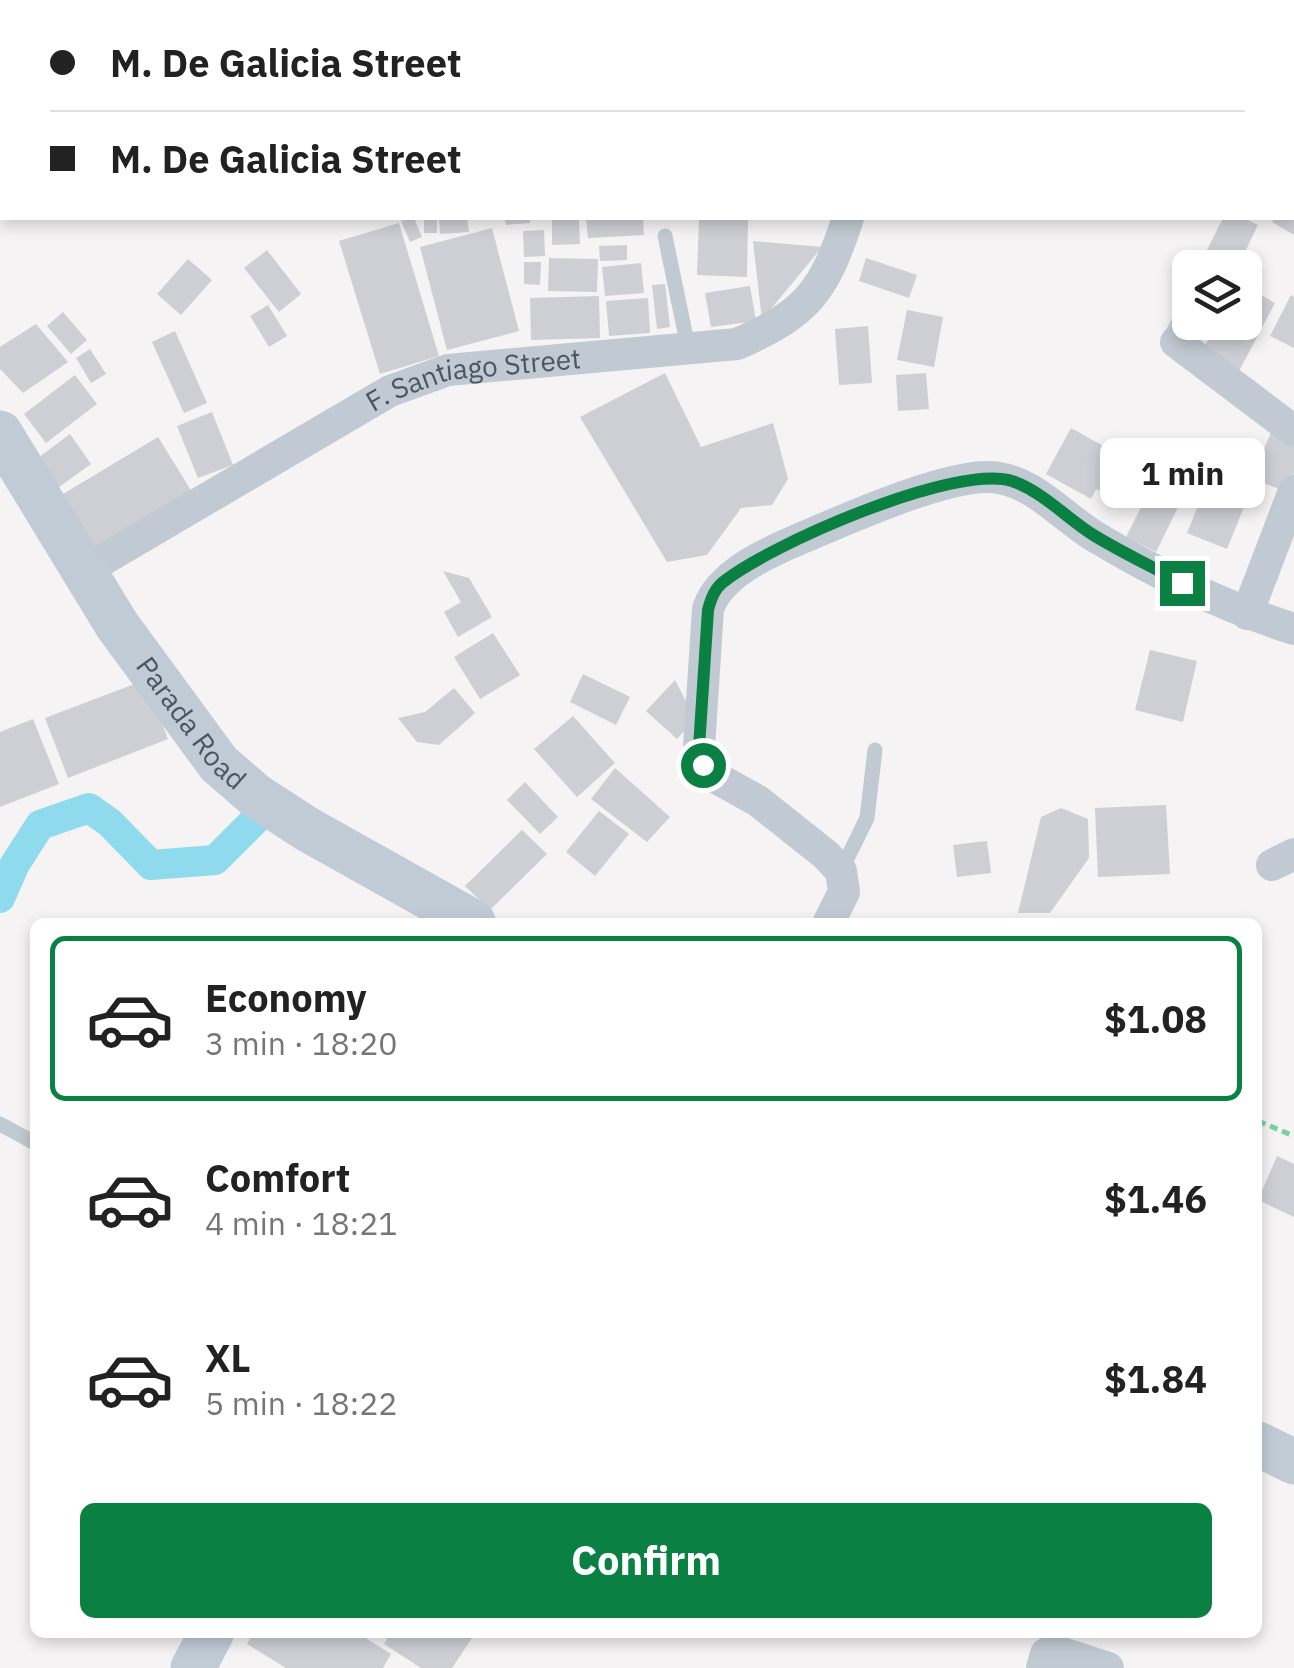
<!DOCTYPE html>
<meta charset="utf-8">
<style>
:root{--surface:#fff;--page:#f6f6f6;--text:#222;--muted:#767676;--line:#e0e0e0;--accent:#0b8043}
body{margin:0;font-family:"IBM Plex Sans",sans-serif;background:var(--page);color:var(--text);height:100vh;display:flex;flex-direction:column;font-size:38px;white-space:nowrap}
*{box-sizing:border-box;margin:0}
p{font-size:32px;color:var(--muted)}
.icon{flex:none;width:55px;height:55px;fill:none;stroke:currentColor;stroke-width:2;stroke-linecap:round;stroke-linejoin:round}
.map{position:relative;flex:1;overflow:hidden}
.sheet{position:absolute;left:30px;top:918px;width:1232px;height:720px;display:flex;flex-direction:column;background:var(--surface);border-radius:15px;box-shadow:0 5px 15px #0003}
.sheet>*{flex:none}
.banner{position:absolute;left:0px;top:0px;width:1295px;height:220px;box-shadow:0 5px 15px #0003;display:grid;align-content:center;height:220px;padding:0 50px;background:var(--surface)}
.tools{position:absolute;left:1172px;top:250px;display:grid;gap:20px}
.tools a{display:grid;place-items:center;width:90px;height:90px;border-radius:15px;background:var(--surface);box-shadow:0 5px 15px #0003;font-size:50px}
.end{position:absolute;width:45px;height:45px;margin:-22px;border:12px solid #0b8043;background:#fff;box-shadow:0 0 0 5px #fff}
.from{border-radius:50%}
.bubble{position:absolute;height:70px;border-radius:15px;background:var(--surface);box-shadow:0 5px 15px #0003;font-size:32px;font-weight:800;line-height:70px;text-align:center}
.banner b{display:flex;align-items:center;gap:35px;height:95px;font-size:38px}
.banner b+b{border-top:2px solid var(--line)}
.banner i{width:25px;height:25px;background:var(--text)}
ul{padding:18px 0 0;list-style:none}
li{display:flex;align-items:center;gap:30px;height:165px;margin:0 20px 15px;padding:0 30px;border:5px solid transparent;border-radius:15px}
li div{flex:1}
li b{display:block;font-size:38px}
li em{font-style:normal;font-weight:800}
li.current{border-color:var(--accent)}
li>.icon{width:90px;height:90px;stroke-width:1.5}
.button{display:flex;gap:20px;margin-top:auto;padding:20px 50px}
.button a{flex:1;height:115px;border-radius:15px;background:var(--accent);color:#fff;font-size:40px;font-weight:800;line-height:115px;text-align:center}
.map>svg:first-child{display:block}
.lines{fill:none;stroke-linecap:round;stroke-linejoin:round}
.canal{stroke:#90daee;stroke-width:30}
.building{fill:#cdcfd5}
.path{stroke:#7ad0a6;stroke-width:5;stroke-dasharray:8 5;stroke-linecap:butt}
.lane{stroke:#c1cad2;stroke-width:15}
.street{stroke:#c1cad2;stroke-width:32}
.secondary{stroke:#c1cbd6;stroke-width:45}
.route{stroke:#0b8043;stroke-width:12}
.labels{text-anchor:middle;stroke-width:8;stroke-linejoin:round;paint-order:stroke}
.street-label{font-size:28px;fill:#4a5661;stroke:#fff}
</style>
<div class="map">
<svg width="1294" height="1668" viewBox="0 0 1294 1668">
<rect width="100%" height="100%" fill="#f5f3f3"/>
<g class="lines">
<path class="canal" d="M 0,898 L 15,864 L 40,825 L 89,808 L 110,823 L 151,865 L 215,860 L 259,816"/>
</g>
<path class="building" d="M 409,218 L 414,218 L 422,237 L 410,242 L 401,221 Z
M 424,218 L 437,218 L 437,233 L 424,233 Z
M 467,218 L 469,232 L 440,234 L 439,219 Z
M 505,218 L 530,218 L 530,223 L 506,225 Z
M 586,218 L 643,218 L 644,235 L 588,238 Z
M 699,218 L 748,218 L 747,277 L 697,275 Z
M 1223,218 L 1244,218 L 1258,225 L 1237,268 L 1198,268 Z
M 1275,218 L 1294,218 L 1294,235 L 1272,222 Z
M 552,220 L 579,220 L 580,244 L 552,245 Z
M 399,223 L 439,356 L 380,374 L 339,241 Z
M 492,228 L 519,331 L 447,350 L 420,247 Z
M 544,230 L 545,256 L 524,257 L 523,231 Z
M 753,241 L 822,247 L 762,320 Z
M 627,245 L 627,260 L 600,261 L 599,246 Z
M 267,250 L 301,294 L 279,312 L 244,268 Z
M 549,258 L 598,259 L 597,292 L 548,291 Z
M 866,258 L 917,275 L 909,298 L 859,281 Z
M 188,259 L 212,280 L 181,315 L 157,294 Z
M 524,262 L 541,262 L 540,285 L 524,284 Z
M 641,263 L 644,293 L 605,296 L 602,267 Z
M 1190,283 L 1190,322 L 1209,322 L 1196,348 L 1165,332 Z
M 665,284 L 670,327 L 657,329 L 652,285 Z
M 750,286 L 756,321 L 711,327 L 705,293 Z
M 1245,286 L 1275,303 L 1238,373 L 1201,353 L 1218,322 L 1245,322 Z
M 1291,295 L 1294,297 L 1294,348 L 1270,336 Z
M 599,296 L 600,338 L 531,340 L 530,298 Z
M 648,298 L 650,333 L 609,336 L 606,301 Z
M 268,305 L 287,336 L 269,347 L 250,316 Z
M 907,310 L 943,317 L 934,367 L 897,360 Z
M 63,312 L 87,340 L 71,354 L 47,326 Z
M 36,324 L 68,362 L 23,393 L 0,369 L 0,347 Z
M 868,326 L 872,383 L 839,385 L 835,329 Z
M 175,331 L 207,403 L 184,413 L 152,342 Z
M 90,349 L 106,374 L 91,383 L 76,358 Z
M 665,373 L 701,447 L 773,423 L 788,479 L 772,505 L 741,508 L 707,555 L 667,562 L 580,417 Z
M 926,373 L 929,409 L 898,411 L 896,375 Z
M 75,375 L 97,404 L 46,443 L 24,414 Z
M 212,412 L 233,465 L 198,478 L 177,426 Z
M 1274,425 L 1294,442 L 1294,473 L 1286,492 L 1252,478 Z
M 1071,428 L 1145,469 L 1126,505 L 1096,489 L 1091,499 L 1046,474 Z
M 70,434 L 91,464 L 55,490 L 34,461 Z
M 158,437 L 192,492 L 92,552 L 58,497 Z
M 1160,470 L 1189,485 L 1156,552 L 1126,537 Z
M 1211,474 L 1251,490 L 1227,549 L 1187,533 Z
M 443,571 L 469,578 L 492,617 L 458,637 L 444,612 L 461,602 Z
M 493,633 L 520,675 L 480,699 L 454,657 Z
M 1150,650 L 1197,661 L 1183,722 L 1135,710 Z
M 583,674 L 630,697 L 616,725 L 570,702 Z
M 145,680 L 168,739 L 68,778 L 45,718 Z
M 675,680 L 695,719 L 677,739 L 646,711 Z
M 454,688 L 475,713 L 439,745 L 417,742 L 398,718 L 425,712 Z
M 573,716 L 615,763 L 577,797 L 534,749 Z
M 33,719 L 59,784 L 0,807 L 0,732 Z
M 615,768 L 670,817 L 647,842 L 591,799 Z
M 525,782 L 558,817 L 540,834 L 507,800 Z
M 1166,805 L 1170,874 L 1098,877 L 1095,808 Z
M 1061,808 L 1088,819 L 1089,858 L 1050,913 L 1018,913 L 1041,817 Z
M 599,811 L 629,834 L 595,876 L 566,852 Z
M 522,830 L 547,854 L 490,910 L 465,886 Z
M 987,841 L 991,873 L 957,877 L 953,845 Z
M 1277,1156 L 1294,1164 L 1294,1217 L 1258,1200 Z
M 254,1632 L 356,1632 L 391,1654 L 383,1668 L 286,1668 L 247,1644 Z
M 391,1632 L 476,1632 L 452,1668 L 421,1668 L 384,1644 Z"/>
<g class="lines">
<path class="path" d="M 1258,1121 L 1294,1136"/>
<path class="lane" d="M 321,0 L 324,2
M 665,236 L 688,347
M 841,871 L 867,818 L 875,750
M 0,1124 L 35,1143"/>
<g class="street">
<path d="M 917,2 L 918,0"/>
<path d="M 1176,342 L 1294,431"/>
<path id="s1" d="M 82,572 L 390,391 L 448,370 L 737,344 C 808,313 824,291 848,218"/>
<path d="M 1247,614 L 1294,491"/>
<path d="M 1272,865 L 1294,854"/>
<path d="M 829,922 L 844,892 L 841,871 L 826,855 L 758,801 L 713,776 L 703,765 L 699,747 L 708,609 C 720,571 774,550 809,535 C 851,517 946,475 990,477 C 1032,479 1060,515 1094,536 C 1157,574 1224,607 1294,629"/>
<path d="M 1042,1668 L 1046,1654 L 1053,1650 L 1108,1668"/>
</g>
<g class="secondary">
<path id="s2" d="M 0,433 L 117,625 L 219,764 L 256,796 L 307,829 L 473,922"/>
<path d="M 1258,1444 L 1294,1462"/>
<path d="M 193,1668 L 212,1632"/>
</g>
</g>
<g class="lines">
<path class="route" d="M 703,765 L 699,747 L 708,610 C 711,599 714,590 722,583 C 768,545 956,463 1012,481 C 1044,492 1067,519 1095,536 C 1123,553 1153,567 1182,583"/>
</g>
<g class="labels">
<g class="street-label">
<text dy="10" stroke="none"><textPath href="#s1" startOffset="442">F. Santiago Street</textPath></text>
<text dy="10" stroke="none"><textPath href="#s2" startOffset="348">Parada Road</textPath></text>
</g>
</g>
</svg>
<div class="tools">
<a><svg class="icon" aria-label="layers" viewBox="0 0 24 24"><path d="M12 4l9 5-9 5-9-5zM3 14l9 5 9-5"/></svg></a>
</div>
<i class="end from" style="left:703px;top:765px"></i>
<i class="end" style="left:1182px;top:583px"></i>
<div class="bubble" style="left:1100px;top:438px;width:165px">1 min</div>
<div class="banner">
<b><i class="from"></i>M. De Galicia Street</b>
<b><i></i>M. De Galicia Street</b>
</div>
<section class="sheet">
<ul>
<li class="current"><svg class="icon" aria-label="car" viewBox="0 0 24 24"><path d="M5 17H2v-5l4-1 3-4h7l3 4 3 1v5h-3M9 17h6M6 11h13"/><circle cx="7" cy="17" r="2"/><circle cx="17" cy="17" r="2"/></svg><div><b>Economy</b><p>3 min · 18:20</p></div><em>$1.08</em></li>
<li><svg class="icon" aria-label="car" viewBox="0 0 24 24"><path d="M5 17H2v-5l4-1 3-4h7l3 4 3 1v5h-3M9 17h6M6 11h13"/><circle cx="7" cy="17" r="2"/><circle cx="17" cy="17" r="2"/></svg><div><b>Comfort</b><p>4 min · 18:21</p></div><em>$1.46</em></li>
<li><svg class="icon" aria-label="car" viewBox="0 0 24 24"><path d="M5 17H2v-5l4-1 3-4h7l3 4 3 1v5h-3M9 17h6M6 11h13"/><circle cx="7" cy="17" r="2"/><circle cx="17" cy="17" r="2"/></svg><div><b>XL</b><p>5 min · 18:22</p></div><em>$1.84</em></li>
</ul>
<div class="button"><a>Confirm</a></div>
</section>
</div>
